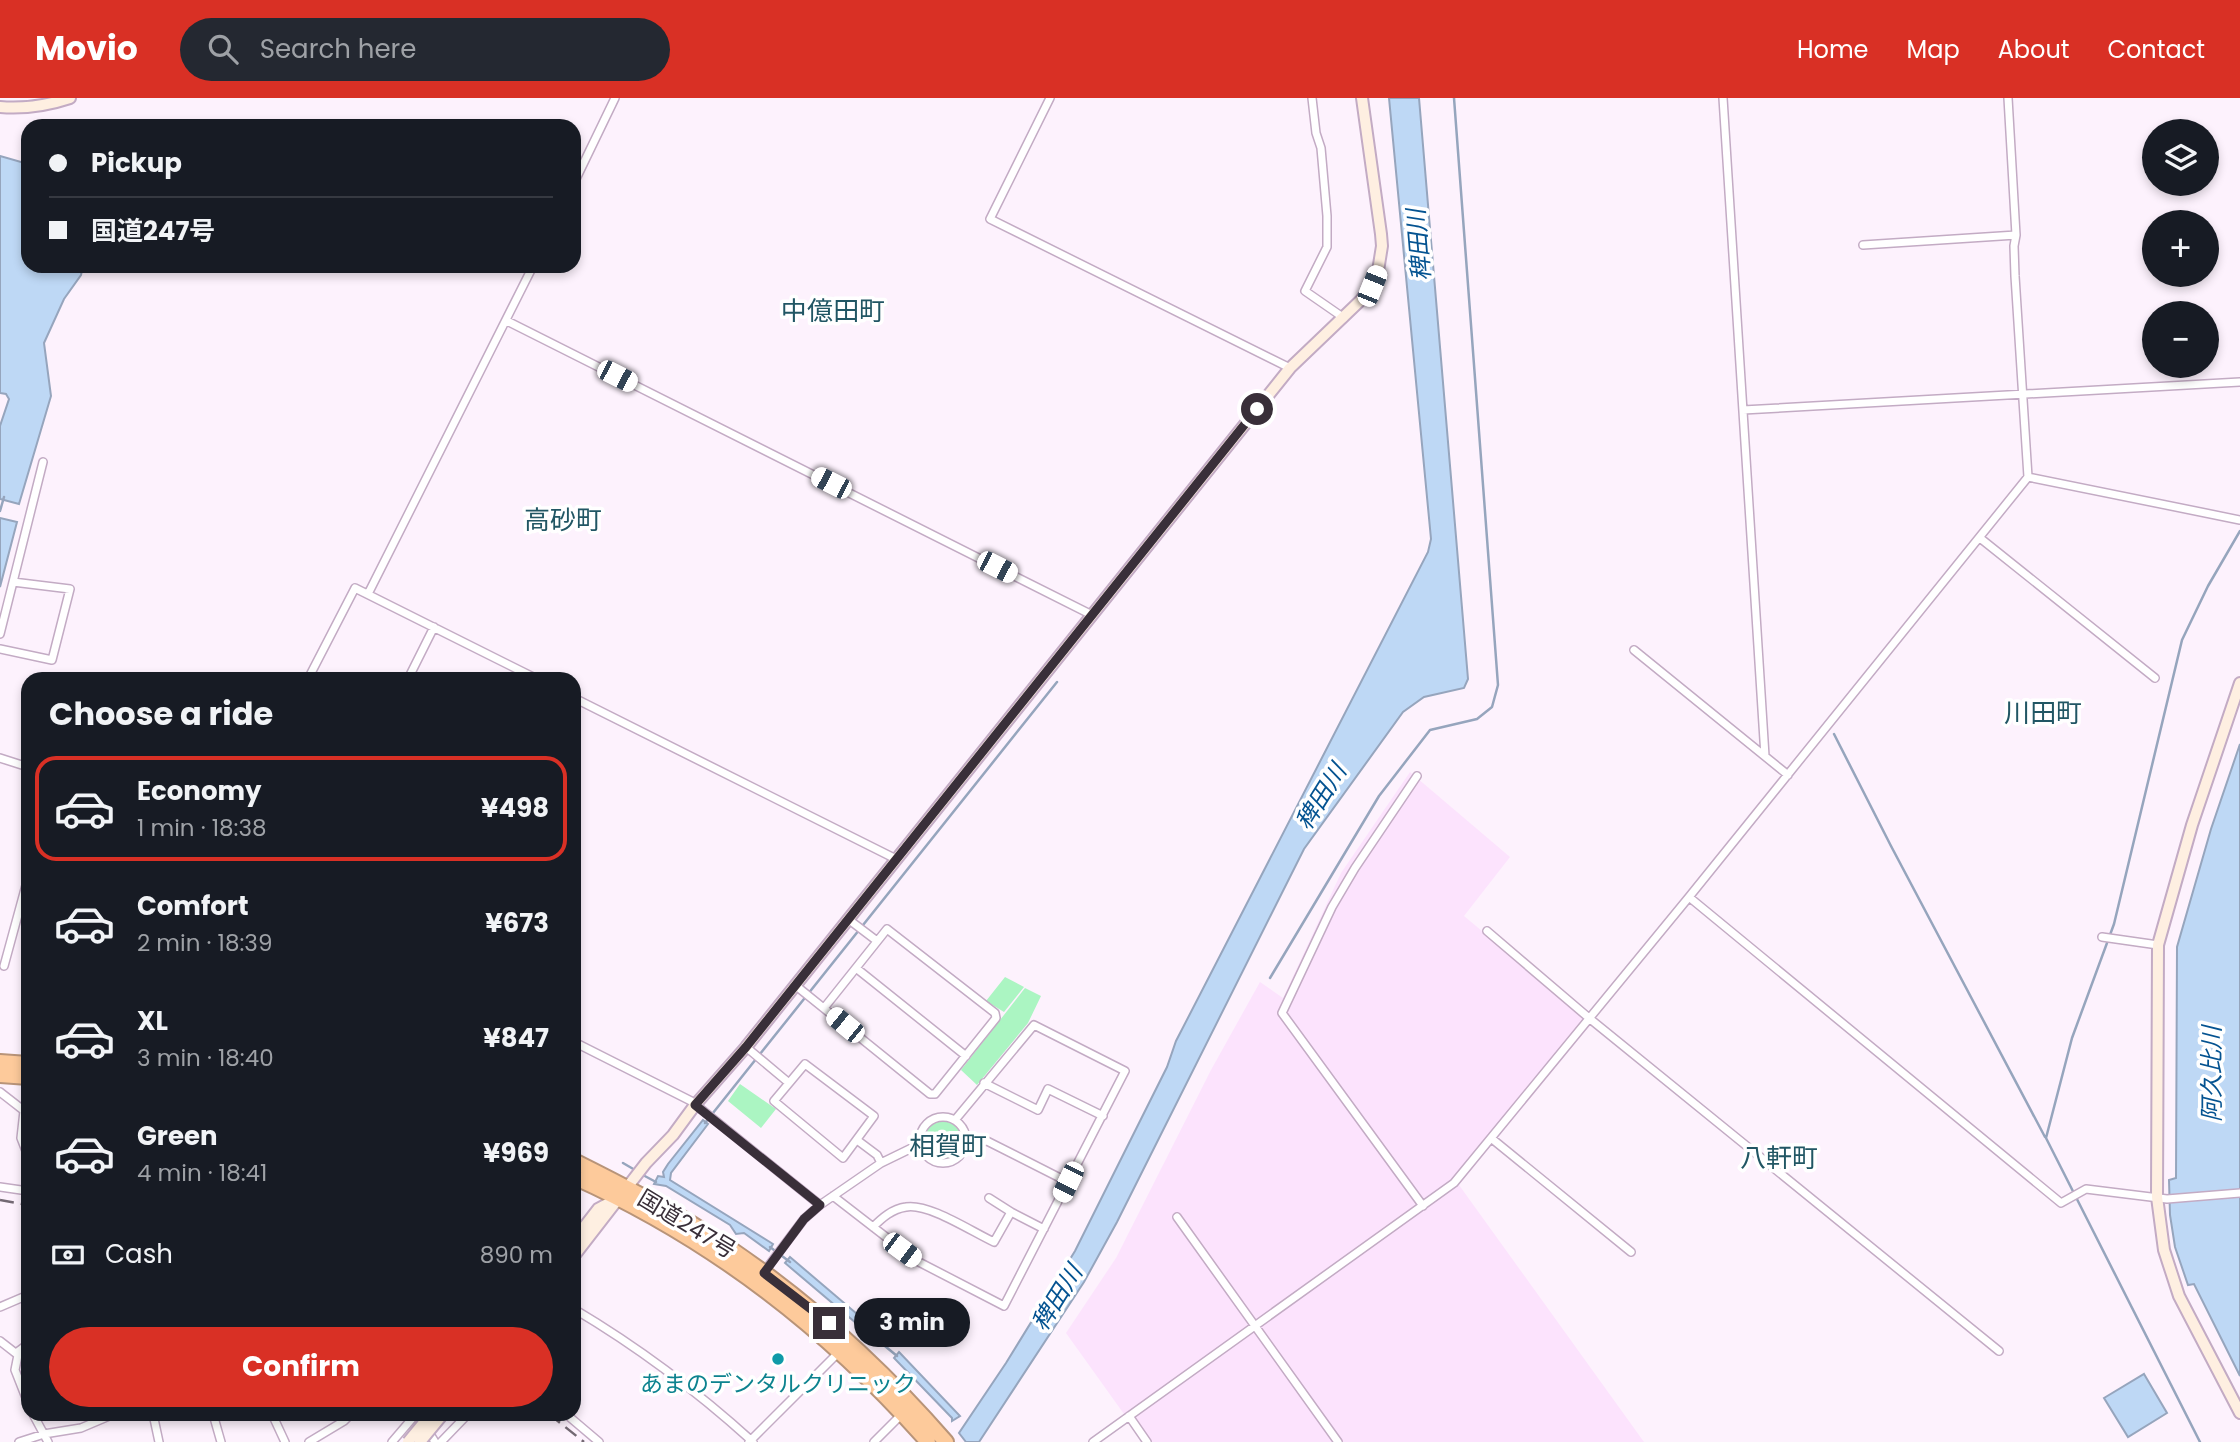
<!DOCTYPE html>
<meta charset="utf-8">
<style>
:root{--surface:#171b24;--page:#242831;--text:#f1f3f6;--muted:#9ea1a6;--line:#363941;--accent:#d93025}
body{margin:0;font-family:Poppins,"Noto Sans JP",sans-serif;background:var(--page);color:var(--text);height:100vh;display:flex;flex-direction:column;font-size:26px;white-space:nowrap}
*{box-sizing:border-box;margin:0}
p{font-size:23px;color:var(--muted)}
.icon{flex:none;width:38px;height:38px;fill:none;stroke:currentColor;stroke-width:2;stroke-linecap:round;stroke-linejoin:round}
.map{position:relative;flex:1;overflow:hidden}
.side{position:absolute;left:21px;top:574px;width:560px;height:749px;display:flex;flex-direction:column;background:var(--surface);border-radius:21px;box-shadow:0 4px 10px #0003}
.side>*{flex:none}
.banner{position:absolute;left:21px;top:21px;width:560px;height:154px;border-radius:21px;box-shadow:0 4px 10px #0003;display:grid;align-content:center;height:154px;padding:0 28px;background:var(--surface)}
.buttons{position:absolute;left:2142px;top:21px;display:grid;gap:14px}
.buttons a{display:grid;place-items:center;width:77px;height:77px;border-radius:50%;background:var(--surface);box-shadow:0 4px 10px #0003;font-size:35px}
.end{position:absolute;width:32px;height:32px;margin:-16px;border:9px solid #392f39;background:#fff;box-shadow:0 0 0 4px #fff}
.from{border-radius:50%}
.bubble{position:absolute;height:49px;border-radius:24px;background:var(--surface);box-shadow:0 4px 10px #0003;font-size:23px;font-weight:700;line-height:49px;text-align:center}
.car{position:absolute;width:21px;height:42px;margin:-21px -10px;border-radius:9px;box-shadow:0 0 5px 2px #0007;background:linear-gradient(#fff 24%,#345 0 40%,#fff 0 76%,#345 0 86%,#fff 0)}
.banner b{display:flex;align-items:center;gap:24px;height:66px;font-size:26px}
.banner b+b{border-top:2px solid var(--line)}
.banner i{width:18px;height:18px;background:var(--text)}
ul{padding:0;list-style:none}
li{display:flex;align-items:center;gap:21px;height:105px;margin:0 14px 10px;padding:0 14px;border:4px solid transparent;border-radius:21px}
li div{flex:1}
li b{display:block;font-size:26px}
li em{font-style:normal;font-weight:700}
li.active{border-color:var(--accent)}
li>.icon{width:63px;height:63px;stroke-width:1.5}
h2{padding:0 28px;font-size:32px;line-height:84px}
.pay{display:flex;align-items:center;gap:18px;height:77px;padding:0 28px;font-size:26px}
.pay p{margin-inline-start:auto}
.button{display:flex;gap:14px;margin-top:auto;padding:14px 28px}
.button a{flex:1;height:80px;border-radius:42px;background:var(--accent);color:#fff;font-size:28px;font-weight:700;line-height:80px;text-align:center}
header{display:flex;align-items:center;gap:42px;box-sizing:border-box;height:98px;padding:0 35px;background:var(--accent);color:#fff}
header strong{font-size:33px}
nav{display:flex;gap:38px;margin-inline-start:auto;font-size:24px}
.search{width:490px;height:63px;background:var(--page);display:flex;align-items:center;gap:18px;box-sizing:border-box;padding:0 24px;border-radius:38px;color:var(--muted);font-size:26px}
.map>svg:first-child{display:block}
.built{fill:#fce3fd}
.green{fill:#abf5c2}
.water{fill:#bed8f5;stroke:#96a5bd;stroke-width:2}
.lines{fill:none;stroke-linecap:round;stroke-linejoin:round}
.stream{stroke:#96a5bd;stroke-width:2.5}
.street-casing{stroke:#c3abc4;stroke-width:10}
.secondary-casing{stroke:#c3abc4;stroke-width:14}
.highway-casing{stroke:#b89479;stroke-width:18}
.street{stroke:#fff;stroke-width:7}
.secondary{stroke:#feefe1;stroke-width:10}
.highway{stroke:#fdca9b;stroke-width:14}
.rail{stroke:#736973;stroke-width:2.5;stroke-dasharray:14 7;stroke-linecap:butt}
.secondary-bridge-casing{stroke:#c3abc4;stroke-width:14;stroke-linecap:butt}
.secondary-bridge{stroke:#feefe1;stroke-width:10}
.route{stroke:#392f39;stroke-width:9}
.culture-dot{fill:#0f9aa8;stroke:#fff;stroke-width:2.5}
.labels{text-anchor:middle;stroke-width:7;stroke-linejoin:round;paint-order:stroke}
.street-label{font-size:23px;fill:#392f39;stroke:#fff}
.culture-label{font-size:23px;fill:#0d838f;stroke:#fff}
.water-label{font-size:24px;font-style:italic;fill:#045391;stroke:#fff}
.quarter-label{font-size:26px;fill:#215664;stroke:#fff}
</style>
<header>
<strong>Movio</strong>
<div class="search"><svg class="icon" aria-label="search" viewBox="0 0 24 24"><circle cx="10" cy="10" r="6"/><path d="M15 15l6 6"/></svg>Search here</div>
<nav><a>Home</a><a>Map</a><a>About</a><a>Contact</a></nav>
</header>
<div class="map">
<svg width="2240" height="1344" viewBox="0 0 2240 1344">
<rect width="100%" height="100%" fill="#fdf2fd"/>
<path class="built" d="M 1410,674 L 1510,759 L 1464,818 L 1592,925 L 1459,1087 L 1644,1344 L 1144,1344 L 1066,1235 L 1116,1160 L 1211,972 L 1260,884 L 1283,900 L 1341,775 Z"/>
<path class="green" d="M 1005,879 L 1024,889 L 1004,914 L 986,903 Z
M 1025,890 L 1041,898 L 1028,925 L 977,987 L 961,972 Z
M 740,986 L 776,1011 L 761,1030 L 728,1003 Z
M922 1043a20 20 0 1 1 40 0a20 20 0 1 1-40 0Z"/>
<path class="water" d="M 1389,0 L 1419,0 L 1468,581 L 1464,590 L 1424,599 L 1403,614 L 1304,751 L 1117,1124 L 1084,1184 L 979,1344 L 966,1344 L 959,1335 L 1006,1265 L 1075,1153 L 1167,969 L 1176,943 L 1428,454 L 1431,441 Z
M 0,58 L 28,66 L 28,168 L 83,168 L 81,177 L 64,201 L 44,245 L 51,298 L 19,406 L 0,401 L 0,328 L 9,301 L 6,296 L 0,295 Z
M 0,420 L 17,424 L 0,489 Z
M 2240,646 L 2240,1278 L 2194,1186 L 2188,1187 L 2175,1149 L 2170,1117 L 2169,1082 L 2176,1080 L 2177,849 L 2211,731 Z
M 703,1022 L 708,1026 L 671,1075 L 670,1082 L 773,1146 L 769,1153 L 744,1135 L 736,1136 L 730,1127 L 666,1088 L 654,1086 L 658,1078 L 664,1079 L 663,1074 L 668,1066 Z
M 790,1159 L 870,1227 L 871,1231 L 866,1236 L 863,1231 L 785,1165 Z
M 899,1254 L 960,1318 L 952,1323 L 952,1320 L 894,1260 Z
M 2144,1276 L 2167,1315 L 2128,1339 L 2104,1300 Z"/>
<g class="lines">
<path class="stream" d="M 0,413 L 4,399
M 1834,636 L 1891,748 L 2045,1039
M 1270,880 L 1379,698 L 1430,632 L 1477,621 L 1492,609 L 1498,587 L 1454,0
M 705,1025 L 1057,584
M 623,1065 L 635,1072
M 641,1076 L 656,1084
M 770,1149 L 790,1164
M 867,1230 L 868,1234 L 897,1258
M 2200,1344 L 2046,1040 L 2072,940 L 2114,826 L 2182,542 L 2208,488 L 2240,433"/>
<g class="street-casing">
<path id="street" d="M 1050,0 L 990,121 L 1290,270
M 1312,0 L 1316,35 L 1321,50 L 1327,118 L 1327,149 L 1305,193 L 1344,220
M 1723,0 L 1765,658
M 2008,0 L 2016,137 L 2014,148 L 2015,178 L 2028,379
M 574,85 L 615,0
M 1863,147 L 2016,137
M 507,223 L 1092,517
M 1743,312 L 2240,284
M 1980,440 L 2155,580
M 368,496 L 533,168
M 0,536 L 43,364
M 0,551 L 52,562 L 70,491 L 13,484
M 1634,552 L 1788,677
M 308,581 L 355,490 L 537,581
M 408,581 L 434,529
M 574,600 L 896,761
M 0,660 L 28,669
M 1417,678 L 1355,770 L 1332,809 L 1282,915 L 1423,1108
M 1689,799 L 2061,1105 L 2086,1091 L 2167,1101 L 2240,1095
M 848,821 L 877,843
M 1487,833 L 1589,920 L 1999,1253
M 2102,839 L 2158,847
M 4,868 L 28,780
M 856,870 L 966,958
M 795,887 L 930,996 L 935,996 L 996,920 L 995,915 L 887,831 L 824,910
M 574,944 L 691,1003 L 820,1107
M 746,949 L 789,985
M 805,966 L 874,1018 L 843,1060 L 774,1003 Z
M 984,985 L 1038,1012 L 1048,991 L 1103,1018
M 0,994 L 27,1015
M 24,1013 L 21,1040 L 28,1058
M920 1042a23 23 0 1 1 46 0a23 23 0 1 1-46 0Z
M 1491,1040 L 1631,1154
M 857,1042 L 877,1057 L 881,1065
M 966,1045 L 987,1043 L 1068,1084
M 0,1089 L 28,1093
M 833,1098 L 917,1163 L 1004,1208 L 1125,973 L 1034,927 L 955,1022
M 989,1100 L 1011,1114
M 1177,1119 L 1338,1344
M 873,1129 C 882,1120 892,1111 906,1109 C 929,1105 972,1134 994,1144 L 1011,1114 L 1044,1131
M 764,1174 L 804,1121 L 820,1107 L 881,1065 L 920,1046
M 0,1209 L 28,1197
M 574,1211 C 638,1249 698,1294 753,1344
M 0,1243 L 18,1257 L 15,1272 L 28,1305
M 16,1255 L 28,1246
M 33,1316 L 48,1344
M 153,1316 L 159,1344
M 213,1316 L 221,1344
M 272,1316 L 285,1344
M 566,1316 L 599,1344
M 1129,1318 L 1147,1344
M 427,1331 L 435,1344
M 19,1344 L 44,1336 L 81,1330 L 114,1316
M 309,1344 L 344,1323 L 351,1316
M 392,1344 L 416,1316
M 441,1344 L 468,1316
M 749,1344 L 840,1253
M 874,1344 L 903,1315
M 1093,1344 L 1454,1085 L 1689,799 L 2028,379 L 2240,422"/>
</g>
<g class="secondary-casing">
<path id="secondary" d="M 0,9 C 25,11 46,8 70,0
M 2240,585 L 2192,727 L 2158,847 L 2157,1099 L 2164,1152 L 2179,1198 L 2240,1315
M 574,1142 L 598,1111 L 613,1103
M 574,1158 L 646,1065 L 673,1037 L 695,1007 L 746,949 L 1290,270 L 1361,202 L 1372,188 L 1378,173 L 1382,148 L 1381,136 L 1362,0"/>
</g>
<g class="highway-casing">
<path id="highway" d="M 0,964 L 28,966
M 0,977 L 28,979
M 574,1063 C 614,1083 654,1103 692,1126 C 788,1185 872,1259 946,1344
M 574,1079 C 710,1140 829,1232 928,1344"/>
</g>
<use href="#street" class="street"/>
<use href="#secondary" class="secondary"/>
<use href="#highway" class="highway"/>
<path class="rail" d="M 0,1102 L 28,1107
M 549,1316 L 584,1344"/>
<g class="secondary-bridge-casing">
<path id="secondary-bridge" d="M 408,1344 L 431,1316
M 420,1344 L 443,1316"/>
</g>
<use href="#secondary-bridge" class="secondary-bridge"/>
</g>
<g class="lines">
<path class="route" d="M 829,1225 L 764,1175 L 804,1121 L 820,1107 L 695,1007 L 746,949 L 1257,311"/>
</g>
<circle class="culture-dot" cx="778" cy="1261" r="7"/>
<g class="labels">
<g class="street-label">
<text transform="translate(687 1126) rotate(31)" y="8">国道247号</text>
</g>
<g class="culture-label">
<text x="778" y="1294">あまのデンタルクリニック</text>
</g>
<g class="water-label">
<text transform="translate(1419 147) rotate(-95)" y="8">稗田川</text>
<text transform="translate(1321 699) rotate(-58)" y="8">稗田川</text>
<text transform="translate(2212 976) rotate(-90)" y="8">阿久比川</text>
<text transform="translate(1057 1200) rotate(-58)" y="8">稗田川</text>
</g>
<g class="quarter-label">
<text x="833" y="222">中億田町</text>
<text x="563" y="431">高砂町</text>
<text x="2043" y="624">川田町</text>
<text x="948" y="1057">相賀町</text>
<text x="1779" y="1069">八軒町</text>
</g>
</g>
</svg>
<div class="buttons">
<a><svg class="icon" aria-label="layers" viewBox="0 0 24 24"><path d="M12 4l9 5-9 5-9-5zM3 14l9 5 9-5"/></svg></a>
<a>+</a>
<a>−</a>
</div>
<i class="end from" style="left:1257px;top:311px"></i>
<i class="end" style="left:829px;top:1225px"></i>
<div class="bubble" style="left:854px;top:1200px;width:116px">3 min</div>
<i class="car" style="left:1372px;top:188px;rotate:22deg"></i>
<i class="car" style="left:617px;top:278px;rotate:117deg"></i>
<i class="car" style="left:831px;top:385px;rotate:297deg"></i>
<i class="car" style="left:997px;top:469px;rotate:117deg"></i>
<i class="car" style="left:845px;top:927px;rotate:309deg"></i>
<i class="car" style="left:1068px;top:1084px;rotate:206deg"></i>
<i class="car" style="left:902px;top:1152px;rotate:127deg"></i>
<div class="banner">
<b><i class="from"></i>Pickup</b>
<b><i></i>国道247号</b>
</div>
<section class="side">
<h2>Choose a ride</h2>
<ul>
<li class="active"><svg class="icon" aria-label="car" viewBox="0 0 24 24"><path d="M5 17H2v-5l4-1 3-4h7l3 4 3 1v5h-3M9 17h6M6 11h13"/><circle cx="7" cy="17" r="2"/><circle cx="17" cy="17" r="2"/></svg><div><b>Economy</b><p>1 min · 18:38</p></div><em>¥498</em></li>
<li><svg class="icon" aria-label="car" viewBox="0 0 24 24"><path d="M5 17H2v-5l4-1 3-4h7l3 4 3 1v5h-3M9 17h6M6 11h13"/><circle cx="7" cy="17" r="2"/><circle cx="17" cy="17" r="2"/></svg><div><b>Comfort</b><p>2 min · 18:39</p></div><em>¥673</em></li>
<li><svg class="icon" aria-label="car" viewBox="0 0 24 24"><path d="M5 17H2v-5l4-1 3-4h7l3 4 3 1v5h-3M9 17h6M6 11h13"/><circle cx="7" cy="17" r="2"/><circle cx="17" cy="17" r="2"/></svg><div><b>XL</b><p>3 min · 18:40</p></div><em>¥847</em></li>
<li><svg class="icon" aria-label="car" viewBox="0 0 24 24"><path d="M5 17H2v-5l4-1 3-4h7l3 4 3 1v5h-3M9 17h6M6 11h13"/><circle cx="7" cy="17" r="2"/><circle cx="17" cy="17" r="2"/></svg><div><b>Green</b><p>4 min · 18:41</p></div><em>¥969</em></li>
</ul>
<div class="pay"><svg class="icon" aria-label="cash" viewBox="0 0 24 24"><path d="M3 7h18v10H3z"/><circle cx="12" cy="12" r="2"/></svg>Cash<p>890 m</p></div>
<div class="button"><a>Confirm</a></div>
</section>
</div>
